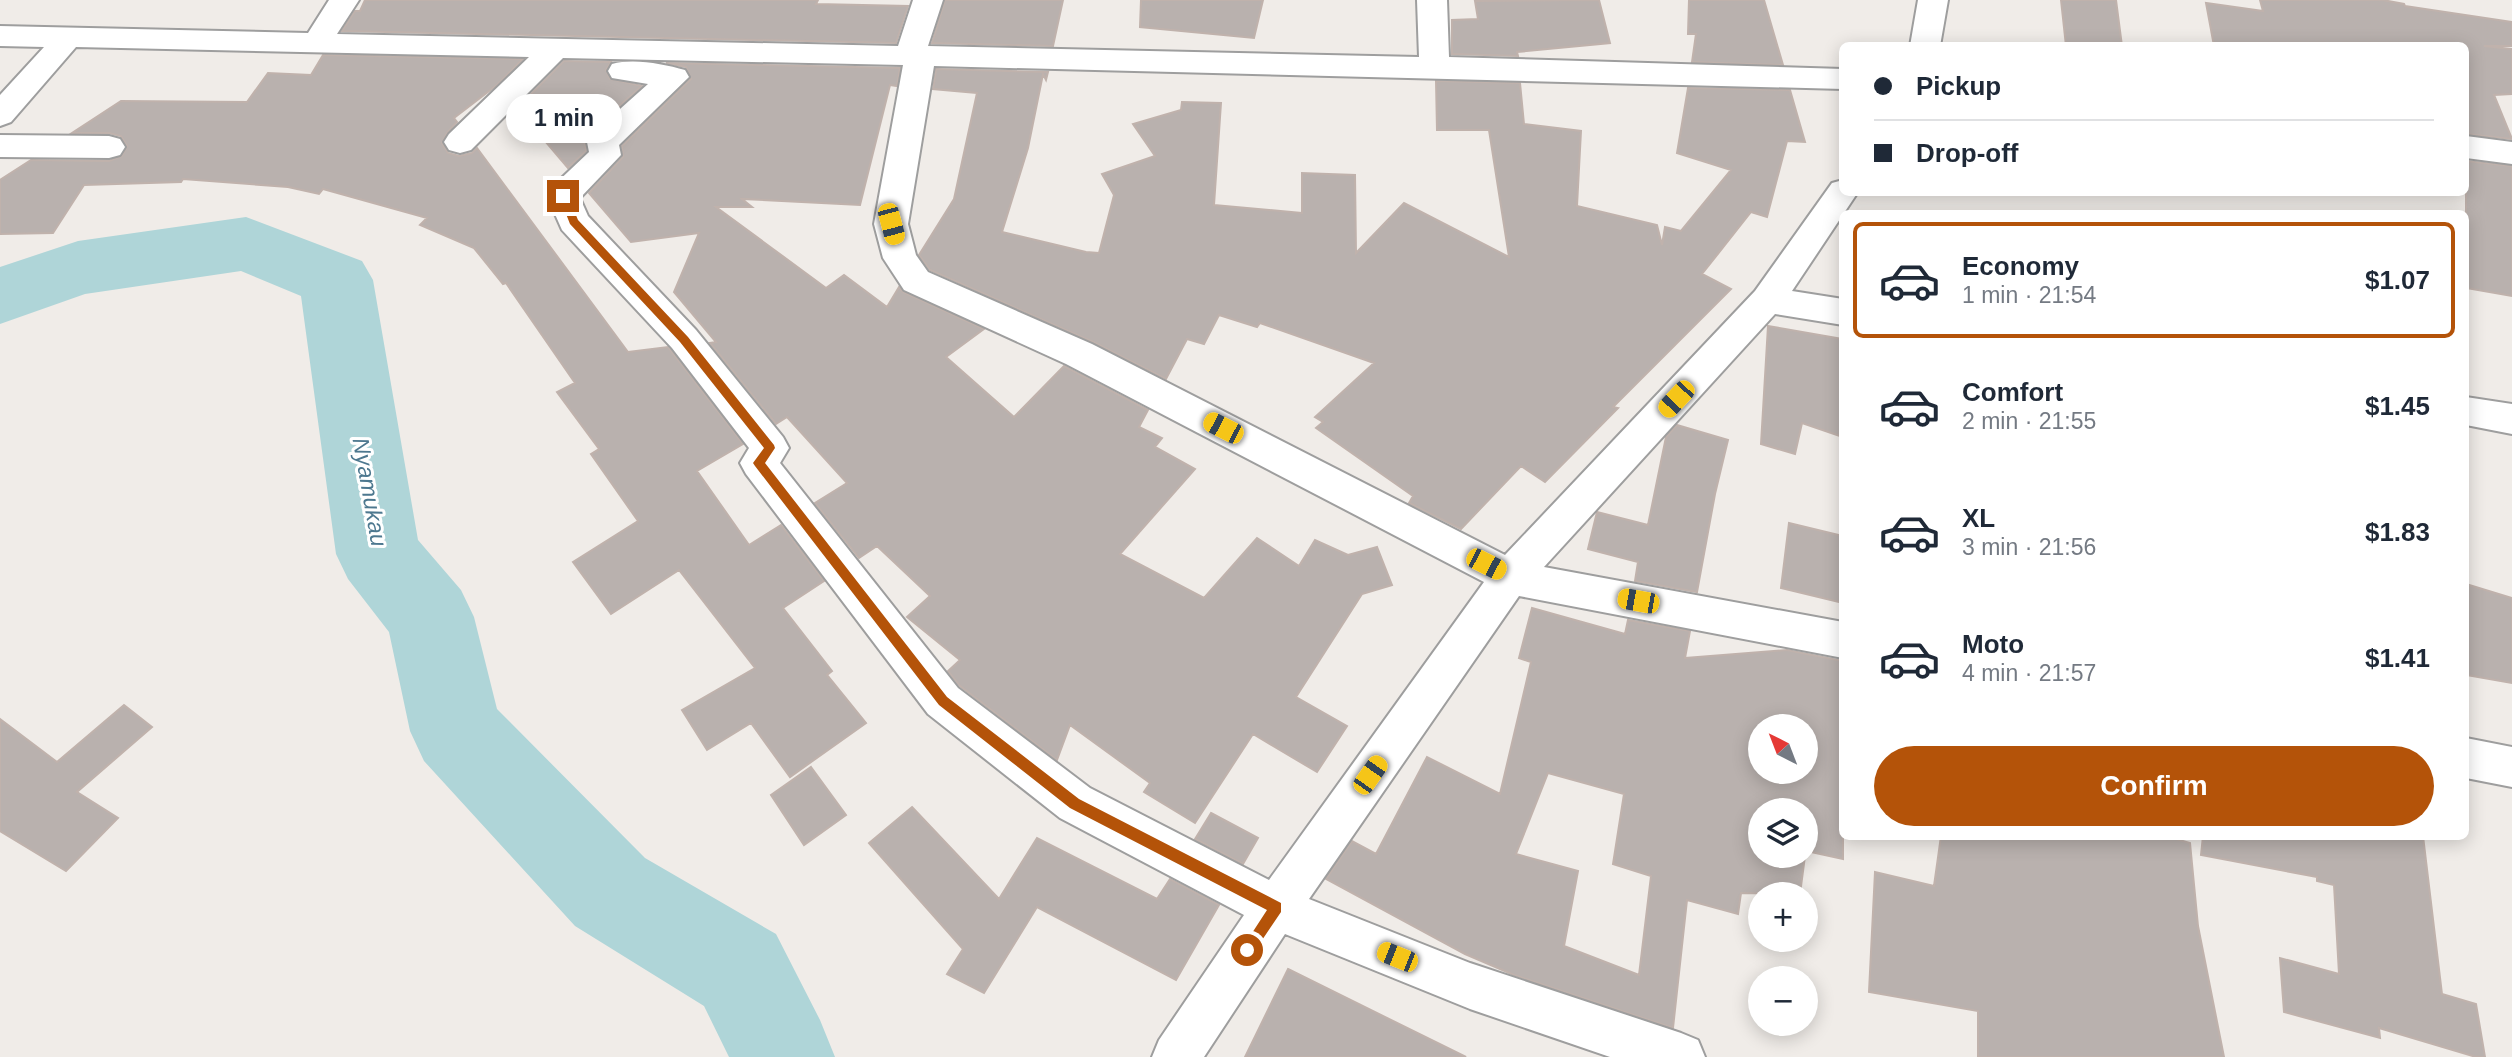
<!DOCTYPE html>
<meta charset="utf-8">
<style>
:root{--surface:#fff;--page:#f2f2f3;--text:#1f2937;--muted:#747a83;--line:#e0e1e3;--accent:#b45309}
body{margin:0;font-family:Helvetica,sans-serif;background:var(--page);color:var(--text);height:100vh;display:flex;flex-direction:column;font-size:26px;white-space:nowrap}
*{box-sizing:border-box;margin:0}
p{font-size:23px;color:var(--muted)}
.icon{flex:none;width:38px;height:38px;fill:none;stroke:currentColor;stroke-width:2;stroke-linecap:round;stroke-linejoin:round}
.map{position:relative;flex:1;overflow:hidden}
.drawer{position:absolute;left:1839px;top:210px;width:630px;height:630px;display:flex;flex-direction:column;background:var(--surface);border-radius:10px;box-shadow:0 4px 18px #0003}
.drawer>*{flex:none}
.guide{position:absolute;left:1839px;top:42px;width:630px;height:154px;border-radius:10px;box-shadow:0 4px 18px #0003;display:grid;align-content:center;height:154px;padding:0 35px;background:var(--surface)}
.needle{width:46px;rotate:318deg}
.buttons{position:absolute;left:1748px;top:714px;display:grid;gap:14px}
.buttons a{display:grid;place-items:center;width:70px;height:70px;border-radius:50%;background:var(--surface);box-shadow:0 4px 18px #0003;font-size:35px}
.end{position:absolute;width:32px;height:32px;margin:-16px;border:9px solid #b45309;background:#fff;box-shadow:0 0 0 4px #fff}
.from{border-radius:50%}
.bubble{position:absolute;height:49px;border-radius:24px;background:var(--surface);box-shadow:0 4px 18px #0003;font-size:23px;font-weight:800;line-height:49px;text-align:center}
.car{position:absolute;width:21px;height:42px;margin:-21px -10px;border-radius:9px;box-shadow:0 0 5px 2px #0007;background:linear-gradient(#f5c518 24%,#345 0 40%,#f5c518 0 76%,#345 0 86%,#f5c518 0)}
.guide b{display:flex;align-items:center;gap:24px;height:66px;font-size:26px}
.guide b+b{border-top:2px solid var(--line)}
.guide i{width:18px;height:18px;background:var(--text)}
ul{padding:12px 0 0;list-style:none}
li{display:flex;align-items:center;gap:21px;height:116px;margin:0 14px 10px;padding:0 21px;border:4px solid transparent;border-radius:10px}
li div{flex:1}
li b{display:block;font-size:26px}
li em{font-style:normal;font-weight:800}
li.on{border-color:var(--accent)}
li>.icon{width:63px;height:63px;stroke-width:1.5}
.primary-button{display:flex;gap:14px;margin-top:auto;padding:14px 35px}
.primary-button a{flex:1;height:80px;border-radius:42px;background:var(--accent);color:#fff;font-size:28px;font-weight:800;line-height:80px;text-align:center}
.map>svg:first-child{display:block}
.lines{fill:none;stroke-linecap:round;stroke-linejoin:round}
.river{fill:#afd5d8;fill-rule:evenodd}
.building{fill:#b9b1ae;stroke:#c0b2ac;stroke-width:2;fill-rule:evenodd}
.minor-casing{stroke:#9e9e9e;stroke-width:4}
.minor{fill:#fff;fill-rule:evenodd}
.route{fill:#b45309}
.labels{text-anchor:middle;stroke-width:6;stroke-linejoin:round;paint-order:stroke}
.water-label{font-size:23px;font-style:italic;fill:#4d788f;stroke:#fff}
</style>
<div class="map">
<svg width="2512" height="1057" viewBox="0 0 2512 1057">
<rect width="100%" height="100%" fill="#f0ece8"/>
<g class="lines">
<path class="river" d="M 246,217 L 362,261 L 373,280 L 418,540 L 461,590 L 474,617 L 497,709 L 645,858 L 776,934 L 820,1020 L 835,1057 L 729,1057 L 704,1006 L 575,926 L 424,761 L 410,731 L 389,632 L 348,579 L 336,554 L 301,296 L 241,271 L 85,294 L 0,324 L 0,267 L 78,241 Z"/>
</g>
<path class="building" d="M 365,0 L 818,0 L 816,4 L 908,6 L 896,43 L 342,31 L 355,11 L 360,11 Z
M 945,0 L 1063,0 L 1053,46 L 932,43 Z
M 1141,0 L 1263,0 L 1254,38 L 1140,27 Z
M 1599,0 L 1610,43 L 1517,52 L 1518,56 L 1452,54 L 1452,20 L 1478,19 L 1475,1 Z
M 1689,0 L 1764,0 L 1783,65 L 1692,62 L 1696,34 L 1688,34 Z
M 2061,0 L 2116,0 L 2122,46 L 2066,46 Z
M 2260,0 L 2383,0 L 2404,4 L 2405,6 L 2512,22 L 2512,46 L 2484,46 L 2512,49 L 2512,94 L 2494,95 L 2512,139 L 2466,134 L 2466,46 L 2214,46 L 2206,3 L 2263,11 Z
M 323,55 L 523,59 L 497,85 L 454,118 L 457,122 L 447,133 L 442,143 L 448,153 L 459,156 L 472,153 L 477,148 L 628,352 L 668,347 L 743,444 L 697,471 L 749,545 L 781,525 L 824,581 L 783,608 L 832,671 L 827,675 L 866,723 L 790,777 L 751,723 L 707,750 L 682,710 L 755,668 L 679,570 L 611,614 L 573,562 L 638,521 L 591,454 L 599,449 L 557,392 L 575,383 L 506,283 L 503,284 L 474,248 L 420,225 L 427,218 L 323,189 L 319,194 L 288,187 L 183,179 L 181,182 L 84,185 L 53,233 L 0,234 L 0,180 L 31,160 L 109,161 L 122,156 L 127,146 L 121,136 L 109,133 L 72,133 L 121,101 L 247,102 L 268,73 L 311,75 Z
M 564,61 L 611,62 L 606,70 L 610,79 L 642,86 L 590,132 L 585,141 L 586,151 L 568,168 L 517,108 Z
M 666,63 L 900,68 L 897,86 L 890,85 L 860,205 L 742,199 L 752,207 L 716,207 L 826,288 L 844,275 L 887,307 L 899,287 L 903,292 L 984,329 L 946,357 L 1014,417 L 1064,366 L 1148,410 L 1139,427 L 1162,438 L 1155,447 L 1195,469 L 1120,554 L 1204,598 L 1257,538 L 1299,566 L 1315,540 L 1348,555 L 1377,547 L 1392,585 L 1362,594 L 1296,697 L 1347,726 L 1317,772 L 1253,734 L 1195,823 L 1144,792 L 1150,783 L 1070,725 L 1057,760 L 960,686 L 948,671 L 960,660 L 907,617 L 930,596 L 877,546 L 859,558 L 815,503 L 847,483 L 787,417 L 776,424 L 710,343 L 716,342 L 674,292 L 699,233 L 631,242 L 589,193 L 623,157 L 622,146 L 691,79 L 686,67 Z
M 936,69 L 1048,72 L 1046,80 L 1043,74 L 1028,148 L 1002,232 L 1086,252 L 1099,253 L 1114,195 L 1102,174 L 1155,156 L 1133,124 L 1181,110 L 1182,102 L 1221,103 L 1214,205 L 1302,213 L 1302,173 L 1355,175 L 1356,253 L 1404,203 L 1509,257 L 1489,130 L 1437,130 L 1436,81 L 1520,83 L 1524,124 L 1581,131 L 1577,206 L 1657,225 L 1662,245 L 1665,227 L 1681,231 L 1731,170 L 1677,153 L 1688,88 L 1790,90 L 1805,142 L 1787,141 L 1767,217 L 1751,212 L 1702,274 L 1731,289 L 1613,407 L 1618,408 L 1545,482 L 1521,466 L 1461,529 L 1409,503 L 1413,496 L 1316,428 L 1323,422 L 1315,417 L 1374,363 L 1260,323 L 1257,327 L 1219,315 L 1204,344 L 1187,339 L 1166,379 L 1093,342 L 930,270 L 919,255 L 954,199 L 977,93 L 933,89 Z
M 2466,161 L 2512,166 L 2512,296 L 2466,288 Z
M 1768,326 L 1843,339 L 1843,437 L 1802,423 L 1795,454 L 1761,444 Z
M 1677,425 L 1728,440 L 1715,494 L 1697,592 L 1635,581 L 1638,562 L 1588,549 L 1597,512 L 1648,525 L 1666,437 Z
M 1789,523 L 1843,536 L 1843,603 L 1781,588 Z
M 2466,584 L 2512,598 L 2512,683 L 2466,675 Z
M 1532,608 L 1625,634 L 1628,620 L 1690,631 L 1685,658 L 1787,650 L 1843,661 L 1843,859 L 1806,851 L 1806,810 L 1760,810 L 1760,856 L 1805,856 L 1800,894 L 1741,893 L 1738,914 L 1687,900 L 1673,1028 L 1514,975 L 1465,954 L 1326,879 L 1352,841 L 1376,854 L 1427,757 L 1500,794 L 1531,662 L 1519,658 ZM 1760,726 L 1806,726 L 1806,772 L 1760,772 ZM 1548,773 L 1624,794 L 1613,864 L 1651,876 L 1639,975 L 1564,946 L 1578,871 L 1516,854 Z
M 124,705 L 152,727 L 77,792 L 118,818 L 66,871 L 0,831 L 0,719 L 57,762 Z
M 811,767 L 846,815 L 804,845 L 771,795 Z
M 912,807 L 999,899 L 1037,838 L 1157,899 L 1170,879 L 1219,905 L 1176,980 L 1037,907 L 984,993 L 947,974 L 963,949 L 869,843 Z
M 1211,813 L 1258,838 L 1243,864 L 1195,839 Z
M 1941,836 L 2166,836 L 2190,843 L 2198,926 L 2224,1057 L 1978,1057 L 1978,1011 L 1869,992 L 1875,872 L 1934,886 Z
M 2203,836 L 2423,836 L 2442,994 L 2476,1004 L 2485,1057 L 2476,1057 L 2379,1028 L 2380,1038 L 2284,1012 L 2280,958 L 2339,974 L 2334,885 L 2317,881 L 2317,877 L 2201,855 Z
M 1288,969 L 1466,1057 L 1245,1057 Z"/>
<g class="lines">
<g class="minor-casing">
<path id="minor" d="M 329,0 L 359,0 L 337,34 L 898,46 L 913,0 L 943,0 L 928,46 L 1419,57 L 1417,0 L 1447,0 L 1449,57 L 1843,69 L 1843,89 L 934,66 L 908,224 L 916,255 L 928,272 L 1092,344 L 1505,555 L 1755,291 L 1832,183 L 1843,180 L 1843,192 L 1858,192 L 1792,291 L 1843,299 L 1843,325 L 1775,314 L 1544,567 L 1843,622 L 1843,658 L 1519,596 L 1309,899 L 1470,963 L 1681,1033 L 1698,1040 L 1705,1057 L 1610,1057 L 1470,1009 L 1285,934 L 1204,1057 L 1152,1057 L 1159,1040 L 1244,915 L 1060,818 L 928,714 L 746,474 L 740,463 L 749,448 L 672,348 L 562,230 L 547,196 L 551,188 L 589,152 L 587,142 L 592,134 L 648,84 L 612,78 L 608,71 L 612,64 C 634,58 663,64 685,70 L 689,77 L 619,145 L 621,155 L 580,198 L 588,216 L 696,330 L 783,437 L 789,448 L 780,463 L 958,688 L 1090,788 L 1269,880 L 1484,582 L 1066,364 L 904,290 L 883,258 L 874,224 L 903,65 L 563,58 L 471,150 L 460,153 L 449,150 L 444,142 L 449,134 L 529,57 L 76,47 L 11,122 L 0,126 L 0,95 L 44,47 L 0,46 L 0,26 L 308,33 Z
M 1918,0 L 1948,0 L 1940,46 L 1910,46 Z
M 0,135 L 109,136 L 120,139 L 125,147 L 120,155 L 109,158 L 0,157 Z
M 2466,136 L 2512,142 L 2512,164 L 2466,158 Z
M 2466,397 L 2512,404 L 2512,434 L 2466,425 Z
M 2466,738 L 2512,747 L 2512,787 L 2466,778 Z"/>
</g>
<use href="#minor" class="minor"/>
</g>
<path class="route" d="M 563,193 L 568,196 L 578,220 L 688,337 L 774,445 L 775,448 L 765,463 L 947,697 L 1079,799 L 1281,903 L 1281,912 L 1252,955 L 1243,955 L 1241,950 L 1267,910 L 1070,808 L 939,705 L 755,466 L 753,463 L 764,448 L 680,342 L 570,224 L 559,196 Z"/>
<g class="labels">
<g class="water-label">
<text transform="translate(370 492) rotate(80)" y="8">Nyamukau</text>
</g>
</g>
</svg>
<div class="buttons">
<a><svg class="needle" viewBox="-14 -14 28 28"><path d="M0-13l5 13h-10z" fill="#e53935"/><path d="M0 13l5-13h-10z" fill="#747a83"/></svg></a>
<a><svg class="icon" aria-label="layers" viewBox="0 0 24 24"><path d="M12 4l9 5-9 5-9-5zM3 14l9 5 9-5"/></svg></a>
<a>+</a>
<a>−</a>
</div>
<i class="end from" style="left:1247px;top:950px"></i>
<i class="end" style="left:563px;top:196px"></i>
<div class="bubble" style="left:506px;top:94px;width:116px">1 min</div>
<i class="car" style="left:891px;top:224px;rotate:165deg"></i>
<i class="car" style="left:1676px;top:399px;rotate:223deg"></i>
<i class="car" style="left:1223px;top:428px;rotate:297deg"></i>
<i class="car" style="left:1486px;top:564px;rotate:117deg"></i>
<i class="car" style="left:1638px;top:601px;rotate:280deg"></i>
<i class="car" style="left:1370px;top:775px;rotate:35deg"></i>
<i class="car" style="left:1397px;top:957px;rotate:292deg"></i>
<div class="guide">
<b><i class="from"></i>Pickup</b>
<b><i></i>Drop-off</b>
</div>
<section class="drawer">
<ul>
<li class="on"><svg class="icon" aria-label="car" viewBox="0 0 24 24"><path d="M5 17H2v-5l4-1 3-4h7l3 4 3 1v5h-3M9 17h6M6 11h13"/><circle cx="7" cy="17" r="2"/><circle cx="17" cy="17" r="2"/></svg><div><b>Economy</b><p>1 min · 21:54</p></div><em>$1.07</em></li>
<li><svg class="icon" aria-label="car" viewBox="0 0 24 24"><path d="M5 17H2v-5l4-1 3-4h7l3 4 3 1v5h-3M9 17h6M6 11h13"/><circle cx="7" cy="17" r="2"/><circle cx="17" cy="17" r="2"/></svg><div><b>Comfort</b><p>2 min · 21:55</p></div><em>$1.45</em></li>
<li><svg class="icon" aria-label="car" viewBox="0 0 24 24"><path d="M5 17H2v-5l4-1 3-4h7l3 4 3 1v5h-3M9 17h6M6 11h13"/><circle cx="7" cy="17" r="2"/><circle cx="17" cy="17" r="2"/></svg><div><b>XL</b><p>3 min · 21:56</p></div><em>$1.83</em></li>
<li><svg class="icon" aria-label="car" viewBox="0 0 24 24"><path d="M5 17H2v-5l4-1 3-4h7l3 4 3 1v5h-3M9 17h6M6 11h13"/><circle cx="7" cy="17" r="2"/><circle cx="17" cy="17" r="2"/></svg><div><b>Moto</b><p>4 min · 21:57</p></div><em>$1.41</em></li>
</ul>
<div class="primary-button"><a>Confirm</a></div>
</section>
</div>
